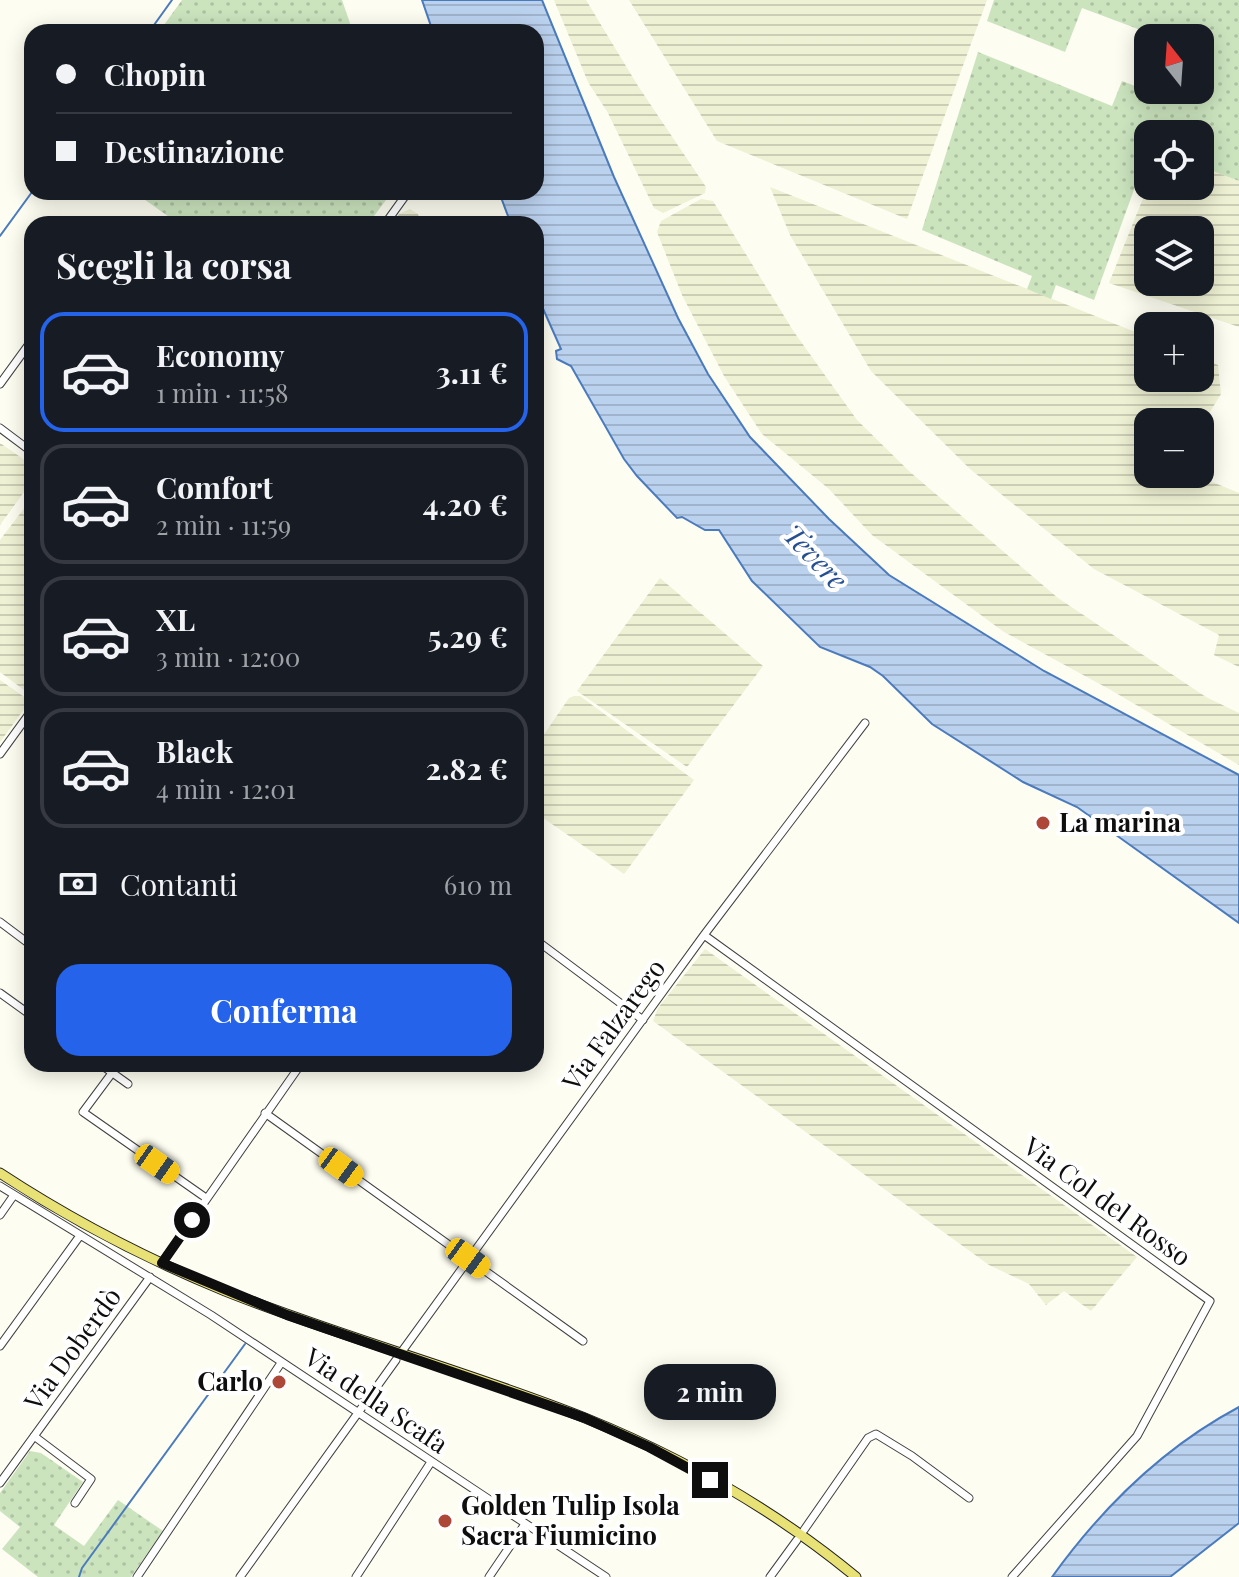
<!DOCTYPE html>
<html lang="it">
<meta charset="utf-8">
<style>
:root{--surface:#171b24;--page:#20242c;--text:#f1f3f6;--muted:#9ea1a6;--line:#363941;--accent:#2563eb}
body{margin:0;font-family:"Playfair Display",serif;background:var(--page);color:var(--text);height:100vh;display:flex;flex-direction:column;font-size:30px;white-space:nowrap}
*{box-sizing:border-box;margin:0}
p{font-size:26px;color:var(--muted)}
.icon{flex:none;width:44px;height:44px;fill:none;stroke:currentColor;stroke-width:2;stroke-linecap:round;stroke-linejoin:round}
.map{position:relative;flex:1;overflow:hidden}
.drawer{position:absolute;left:24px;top:216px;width:520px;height:856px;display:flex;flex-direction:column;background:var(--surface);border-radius:24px;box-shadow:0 4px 20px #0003}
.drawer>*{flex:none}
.top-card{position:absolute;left:24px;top:24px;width:520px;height:176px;border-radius:24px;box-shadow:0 4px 20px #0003;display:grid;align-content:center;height:176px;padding:0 32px;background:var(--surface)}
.needle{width:52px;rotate:343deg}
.fabs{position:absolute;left:1134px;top:24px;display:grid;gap:16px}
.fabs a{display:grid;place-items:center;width:80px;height:80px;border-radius:16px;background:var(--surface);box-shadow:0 4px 20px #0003;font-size:40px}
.end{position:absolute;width:36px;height:36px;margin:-18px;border:10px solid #0e0e0e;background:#fff;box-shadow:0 0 0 4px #fff}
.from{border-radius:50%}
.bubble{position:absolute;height:56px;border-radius:24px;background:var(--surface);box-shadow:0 4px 20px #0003;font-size:26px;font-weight:700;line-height:56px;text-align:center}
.car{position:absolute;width:24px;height:48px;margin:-24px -12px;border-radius:10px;box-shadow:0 0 6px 2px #0007;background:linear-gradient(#f5c518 24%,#345 0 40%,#f5c518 0 76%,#345 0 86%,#f5c518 0)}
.top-card b{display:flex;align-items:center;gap:28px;height:76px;font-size:30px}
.top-card b+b{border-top:2px solid var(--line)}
.top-card i{width:20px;height:20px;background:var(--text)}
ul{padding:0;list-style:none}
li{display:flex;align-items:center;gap:24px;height:120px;margin:0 16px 12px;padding:0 16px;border:4px solid var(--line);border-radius:24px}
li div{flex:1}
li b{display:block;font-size:30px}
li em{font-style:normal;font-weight:700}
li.selected{border-color:var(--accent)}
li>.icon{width:72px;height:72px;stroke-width:1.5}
h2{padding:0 32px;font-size:36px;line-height:96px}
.pay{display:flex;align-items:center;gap:20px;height:88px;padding:0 32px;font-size:30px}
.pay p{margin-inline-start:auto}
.button{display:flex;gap:16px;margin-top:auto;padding:16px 32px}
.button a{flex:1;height:92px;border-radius:24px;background:var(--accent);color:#fff;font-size:32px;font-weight:700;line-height:92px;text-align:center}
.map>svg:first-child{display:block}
.farmland{fill:url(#farmland-rules);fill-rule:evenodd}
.grass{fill:url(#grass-dots)}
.water{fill:url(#water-rules);stroke:#4b7bbd;stroke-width:2}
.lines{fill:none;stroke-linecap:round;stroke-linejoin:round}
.stream{stroke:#4b7bbd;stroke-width:2}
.minor-casing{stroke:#414141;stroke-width:9}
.major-casing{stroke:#1f1f1f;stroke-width:11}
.minor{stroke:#fff;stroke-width:7}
.major{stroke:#e8e176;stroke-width:9}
.route{stroke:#0e0e0e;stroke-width:10}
.poi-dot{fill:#ad4737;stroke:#fff;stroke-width:3}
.labels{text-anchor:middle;stroke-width:8;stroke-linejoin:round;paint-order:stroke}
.poi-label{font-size:26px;font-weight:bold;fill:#0e0e0e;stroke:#fff;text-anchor:start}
.street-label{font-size:26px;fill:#0e0e0e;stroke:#fff}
.water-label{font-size:28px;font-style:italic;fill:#264f91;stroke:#fff}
</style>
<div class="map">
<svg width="1239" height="1577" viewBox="0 0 1239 1577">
<defs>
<pattern id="farmland-rules" width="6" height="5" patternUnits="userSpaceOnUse" patternTransform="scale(2)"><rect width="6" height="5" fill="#eef1d3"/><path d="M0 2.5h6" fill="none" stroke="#cbcdb4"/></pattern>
<pattern id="grass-dots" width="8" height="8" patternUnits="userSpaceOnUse" patternTransform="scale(2)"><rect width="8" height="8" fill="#cbe4be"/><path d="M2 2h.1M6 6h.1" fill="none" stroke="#adc2a2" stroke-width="1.8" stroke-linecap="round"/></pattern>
<pattern id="water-rules" width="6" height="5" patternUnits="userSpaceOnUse" patternTransform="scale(2)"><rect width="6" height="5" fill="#bbd2ef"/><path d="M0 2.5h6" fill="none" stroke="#a0b3cc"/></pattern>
</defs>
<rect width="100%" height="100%" fill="#fdfdf1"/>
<path class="farmland" d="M 554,0 L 586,0 L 638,86 L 706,187 L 705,193 L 663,213 L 654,208 L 608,113 L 588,82 Z
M 629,0 L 987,0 L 907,219 L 717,141 Z
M 1200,166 L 1239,181 L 1239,327 L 1109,283 L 1148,186 L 1200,186 ZM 1148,230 L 1200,230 L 1200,282 L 1148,282 Z
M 770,187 L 1148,337 L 1148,378 L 1200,378 L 1200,358 L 1218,365 L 1221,394 L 1200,428 L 1200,422 L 1148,422 L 1148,474 L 1193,474 L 1239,493 L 1239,667 L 1214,655 L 1219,635 L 1094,569 L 970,469 L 871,371 L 790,235 Z
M 701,199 L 713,201 L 794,332 L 857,420 L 910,472 L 1058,598 L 1206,697 L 1239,713 L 1239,765 L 1109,689 L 1004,632 L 872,535 L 829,489 L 762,434 L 724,376 L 682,295 L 657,232 L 661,221 Z
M 410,209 L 418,214 L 421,224 L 392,224 L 399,214 Z
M 0,443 L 32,465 L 32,481 L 0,525 Z
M 32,498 L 32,696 L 0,672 L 0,540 Z
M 660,578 L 763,666 L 687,767 L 577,691 Z
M 0,680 L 30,701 L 0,742 Z
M 574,696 L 580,696 L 694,780 L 624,874 L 536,813 L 536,746 L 569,698 Z
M 705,949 L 1137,1257 L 1091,1311 L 1064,1291 L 1046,1305 L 1029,1284 L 989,1265 L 653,1021 L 658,1008 Z"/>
<path class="grass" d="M 182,0 L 342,0 L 353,32 L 159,32 Z
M 994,0 L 1239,0 L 1239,181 L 1200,166 L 1200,134 L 1148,134 L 1148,151 L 1094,300 L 1056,285 L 1051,299 L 1027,289 L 1032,276 L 922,230 L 978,52 L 1112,106 L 1122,81 L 1167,98 L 1171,90 L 1200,90 L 1200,38 L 1162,38 L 1082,8 L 1065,52 L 987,21 Z
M 134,192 L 392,192 L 368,224 L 179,224 Z
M 30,1451 L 41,1453 L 83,1482 L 54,1525 L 84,1546 L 118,1500 L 163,1531 L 131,1577 L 38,1577 L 2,1549 L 20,1527 L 0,1511 L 0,1493 Z"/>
<path class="water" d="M 422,0 L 542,0 L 614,177 L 678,318 L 708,374 L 750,437 L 829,519 L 889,575 L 1044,671 L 1239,775 L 1239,923 L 1077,807 L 1023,782 L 932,724 L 883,676 L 870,667 L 820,647 L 752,581 L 719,530 L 705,530 L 682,517 L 677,518 L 637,476 L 624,459 L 571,366 L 557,359 L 556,351 L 561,349 L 536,293 L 536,224 L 511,224 L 499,192 L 536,192 L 536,32 L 433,32 Z
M 1239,1407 L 1239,1523 L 1170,1577 L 1052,1577 C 1101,1509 1164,1447 1239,1407 Z"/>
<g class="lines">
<path class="stream" d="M 149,32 L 172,0
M 0,236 L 32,192
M 79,1577 L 82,1568 L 245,1344"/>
<g class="minor-casing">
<path id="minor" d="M 385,224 L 408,192
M 0,384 L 32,340
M 0,428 L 32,452
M 0,754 L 32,710
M 0,922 L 32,946
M 704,935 L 1210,1301 L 1137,1436 L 1012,1577
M 536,940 L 643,1020
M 0,993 L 32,1016
M 100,1064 L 128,1084
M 112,1073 L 83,1112 L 206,1198
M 265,1113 L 583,1341
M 0,1186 L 211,1315 L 606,1577
M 0,1215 L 14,1195
M 162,1263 L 301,1064
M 0,1346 L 79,1237
M 400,1354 L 704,935 L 865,723
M 34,1436 L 91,1479 L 75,1503
M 0,1483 L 150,1277
M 804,1530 L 868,1438 L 876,1434 L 912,1456 L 969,1498
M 137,1577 L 281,1363
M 240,1577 L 396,1360
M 356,1577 L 431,1462
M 489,1577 L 525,1524
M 770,1577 L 797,1540"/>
</g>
<g class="major-casing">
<path id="major" d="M 0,1173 C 70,1219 147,1259 225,1291 C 343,1338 467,1371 585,1418 C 681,1457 776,1511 856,1577"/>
</g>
<use href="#minor" class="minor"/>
<use href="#major" class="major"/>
</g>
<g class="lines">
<path class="route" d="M 192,1220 L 162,1263 L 287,1315 L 585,1418 L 649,1447 L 710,1480"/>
</g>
<g class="poi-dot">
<circle cx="1043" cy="823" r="8"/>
<circle cx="279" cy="1382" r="8"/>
<circle cx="445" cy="1521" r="8"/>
</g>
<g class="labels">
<g class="poi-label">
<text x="1059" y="832">La marina</text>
<text x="263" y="1391" text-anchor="end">Carlo</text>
<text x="461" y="1515">Golden Tulip Isola<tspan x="461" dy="30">Sacra Fiumicino</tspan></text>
</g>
<g class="street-label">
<text transform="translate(614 1025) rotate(-54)" y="9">Via Falzarego</text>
<text transform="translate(1107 1202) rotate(36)" y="9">Via Col del Rosso</text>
<text transform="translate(73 1349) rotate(-54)" y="9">Via Doberdò</text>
<text transform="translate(376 1401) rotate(34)" y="9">Via della Scafa</text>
</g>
<g class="water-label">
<text transform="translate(815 557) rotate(46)" y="10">Tevere</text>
</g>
</g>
</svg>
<div class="fabs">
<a><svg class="needle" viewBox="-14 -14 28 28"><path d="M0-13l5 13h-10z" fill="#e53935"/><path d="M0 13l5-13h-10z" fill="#9ea1a6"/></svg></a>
<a><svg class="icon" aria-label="locate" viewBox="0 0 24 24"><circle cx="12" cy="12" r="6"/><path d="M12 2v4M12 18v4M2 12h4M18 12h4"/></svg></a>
<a><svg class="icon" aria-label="layers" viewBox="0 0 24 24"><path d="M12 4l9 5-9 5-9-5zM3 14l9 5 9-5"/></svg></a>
<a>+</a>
<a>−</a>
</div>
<i class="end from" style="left:192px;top:1220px"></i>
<i class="end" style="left:710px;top:1480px"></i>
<div class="bubble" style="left:644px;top:1364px;width:132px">2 min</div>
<i class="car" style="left:157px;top:1164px;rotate:125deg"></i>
<i class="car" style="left:341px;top:1167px;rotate:126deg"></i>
<i class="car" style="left:468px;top:1258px;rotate:126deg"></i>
<div class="top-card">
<b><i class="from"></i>Chopin</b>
<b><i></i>Destinazione</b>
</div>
<section class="drawer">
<h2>Scegli la corsa</h2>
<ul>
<li class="selected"><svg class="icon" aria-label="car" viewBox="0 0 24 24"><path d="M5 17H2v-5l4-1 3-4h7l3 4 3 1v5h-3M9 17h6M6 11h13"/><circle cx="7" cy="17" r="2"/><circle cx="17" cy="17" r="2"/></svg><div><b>Economy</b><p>1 min · 11:58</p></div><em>3.11 €</em></li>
<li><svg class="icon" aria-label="car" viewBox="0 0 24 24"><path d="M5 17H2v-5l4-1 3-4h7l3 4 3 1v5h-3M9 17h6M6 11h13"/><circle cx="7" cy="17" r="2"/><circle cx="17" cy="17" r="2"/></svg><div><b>Comfort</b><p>2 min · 11:59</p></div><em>4.20 €</em></li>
<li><svg class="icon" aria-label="car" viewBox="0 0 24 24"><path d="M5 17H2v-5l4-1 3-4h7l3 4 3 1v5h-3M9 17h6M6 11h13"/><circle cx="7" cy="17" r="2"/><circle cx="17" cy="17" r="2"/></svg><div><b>XL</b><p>3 min · 12:00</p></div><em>5.29 €</em></li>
<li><svg class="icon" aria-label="car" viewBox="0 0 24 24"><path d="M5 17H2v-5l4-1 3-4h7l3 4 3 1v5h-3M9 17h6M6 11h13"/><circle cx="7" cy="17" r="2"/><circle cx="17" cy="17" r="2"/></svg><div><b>Black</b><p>4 min · 12:01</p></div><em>2.82 €</em></li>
</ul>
<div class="pay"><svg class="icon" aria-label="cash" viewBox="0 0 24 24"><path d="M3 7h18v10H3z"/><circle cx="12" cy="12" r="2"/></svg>Contanti<p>610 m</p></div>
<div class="button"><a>Conferma</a></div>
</section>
</div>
